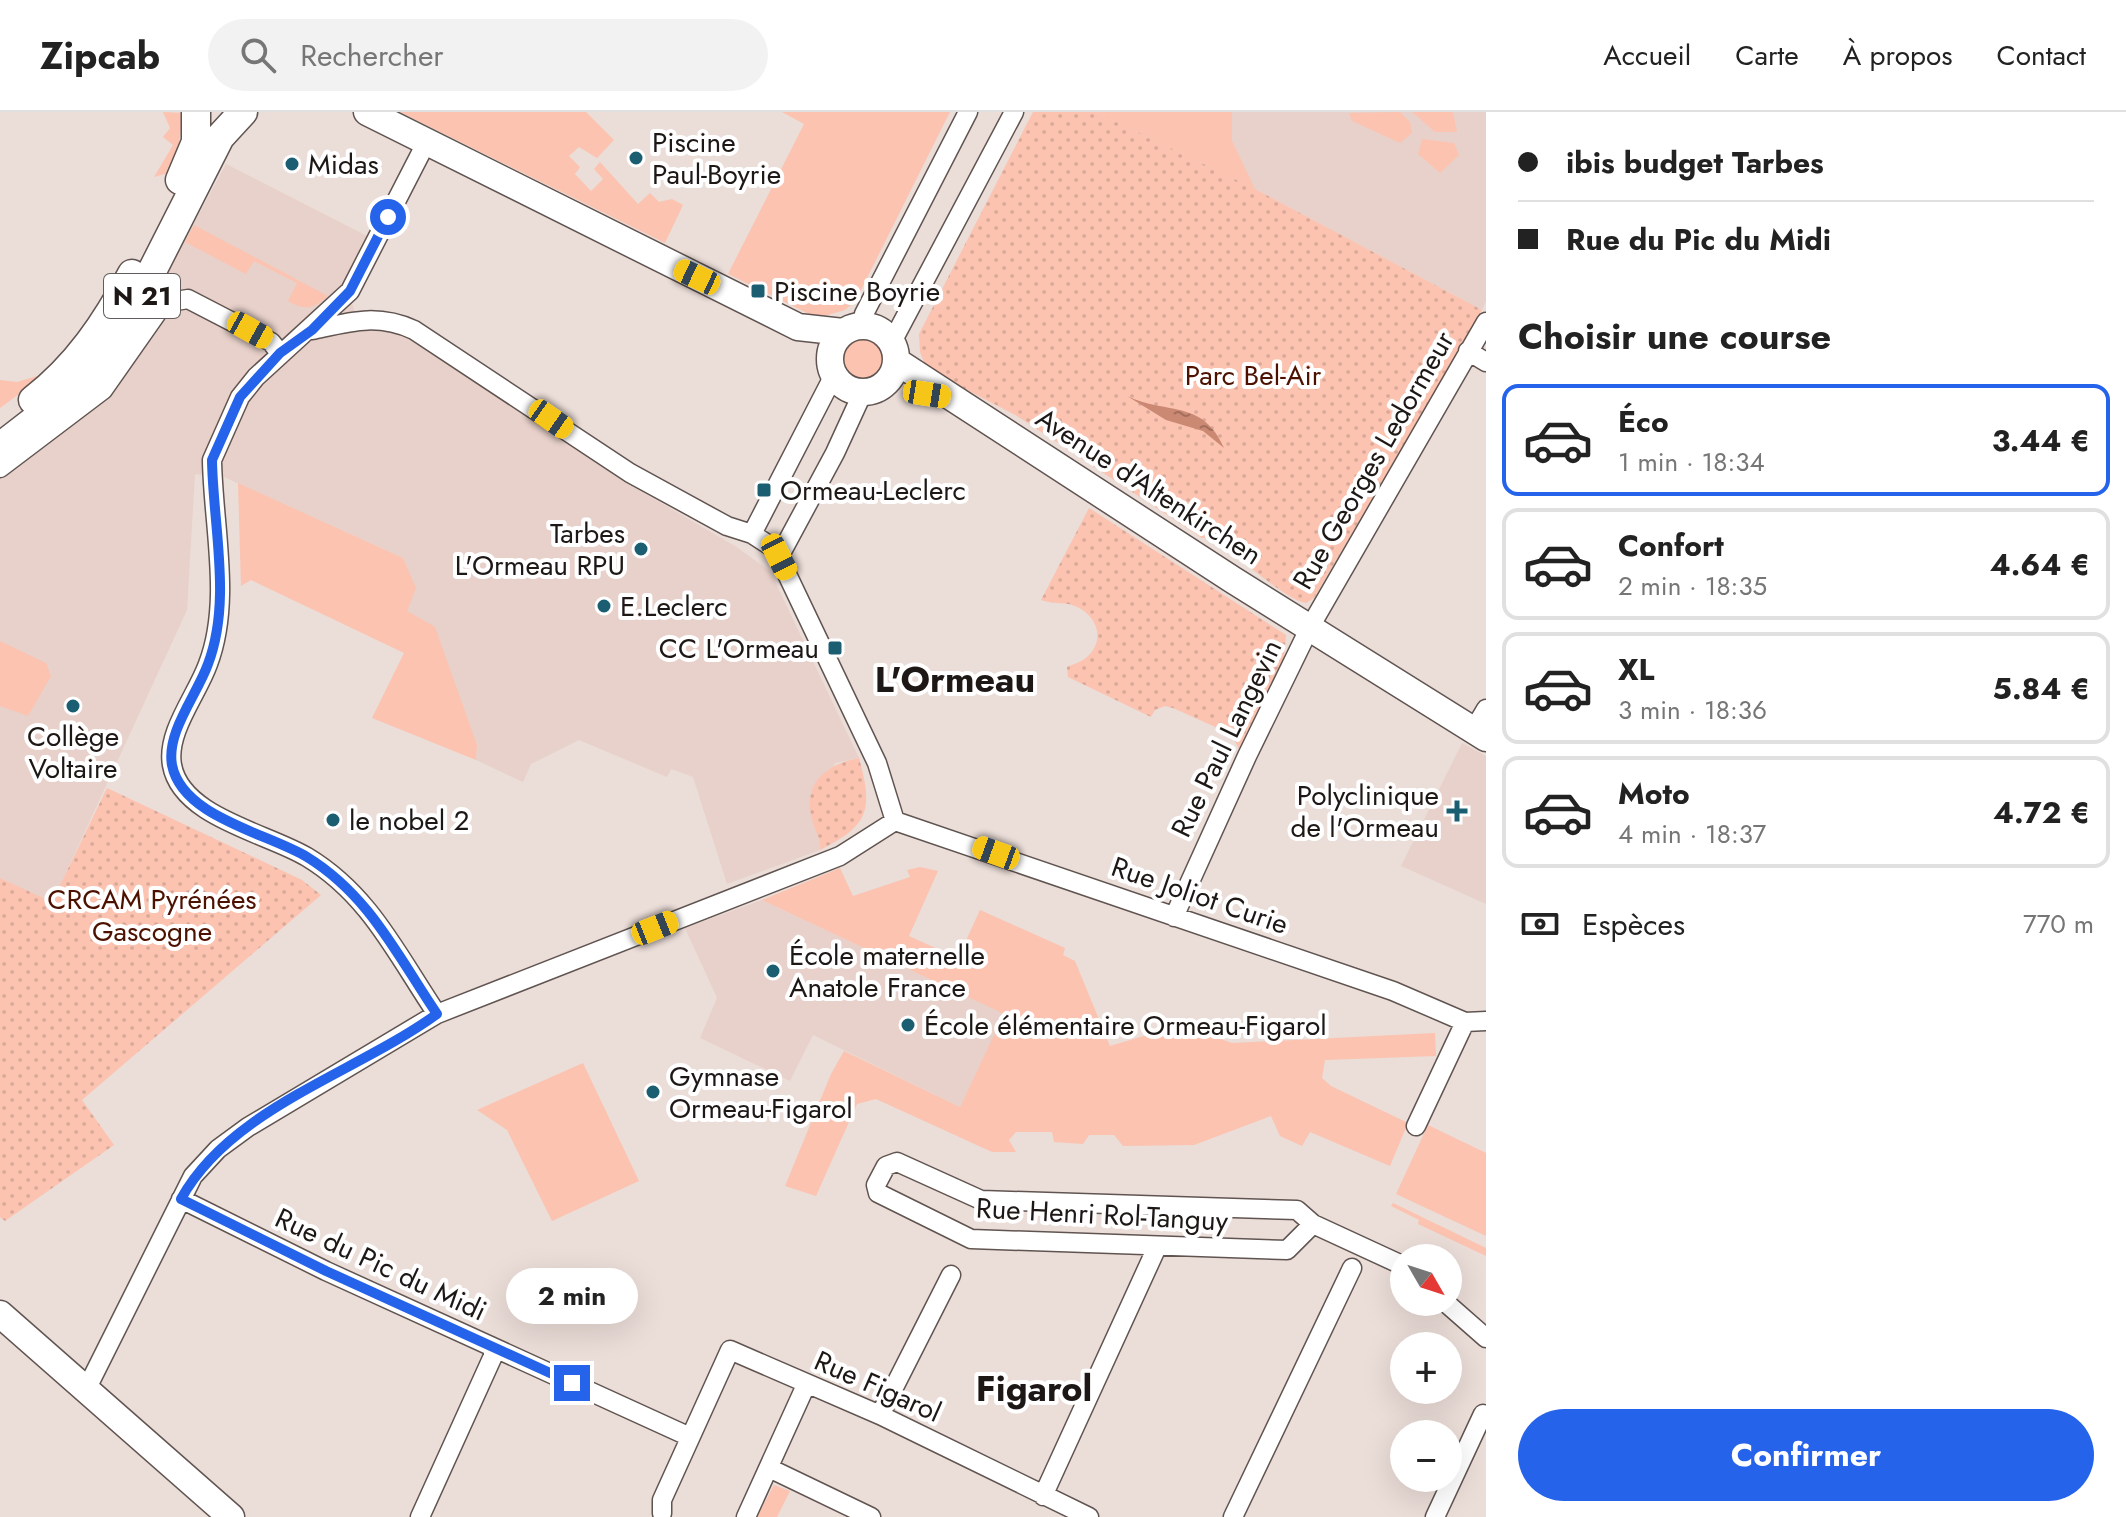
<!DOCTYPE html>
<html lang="fr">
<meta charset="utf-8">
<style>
:root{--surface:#fff;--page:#f2f2f2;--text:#222;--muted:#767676;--line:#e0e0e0;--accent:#2563eb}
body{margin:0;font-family:Jost,sans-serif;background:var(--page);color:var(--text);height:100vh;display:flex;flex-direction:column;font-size:30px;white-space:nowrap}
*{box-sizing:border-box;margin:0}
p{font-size:26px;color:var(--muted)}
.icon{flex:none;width:44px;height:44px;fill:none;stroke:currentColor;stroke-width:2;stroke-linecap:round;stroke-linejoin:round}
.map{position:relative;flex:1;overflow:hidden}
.sheet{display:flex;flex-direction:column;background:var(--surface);width:640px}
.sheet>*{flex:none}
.guide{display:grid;align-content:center;height:176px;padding:0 32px;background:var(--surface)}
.needle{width:52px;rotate:129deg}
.buttons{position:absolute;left:1390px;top:1132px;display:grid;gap:16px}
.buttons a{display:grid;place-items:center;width:72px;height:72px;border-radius:50%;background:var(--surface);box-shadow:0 8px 32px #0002;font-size:40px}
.end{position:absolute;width:36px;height:36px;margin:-18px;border:10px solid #2563eb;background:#fff;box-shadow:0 0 0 4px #fff}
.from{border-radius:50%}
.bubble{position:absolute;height:56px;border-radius:28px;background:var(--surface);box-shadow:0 8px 32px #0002;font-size:26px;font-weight:700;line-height:56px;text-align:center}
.car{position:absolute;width:24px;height:48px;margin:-24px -12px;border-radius:10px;box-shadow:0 0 6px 2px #0007;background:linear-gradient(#f5c518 24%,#345 0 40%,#f5c518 0 76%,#345 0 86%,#f5c518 0)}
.guide b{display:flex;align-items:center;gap:28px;height:76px;font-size:30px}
.guide b+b{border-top:2px solid var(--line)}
.guide i{width:20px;height:20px;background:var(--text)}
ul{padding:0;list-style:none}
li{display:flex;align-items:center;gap:24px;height:112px;margin:0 16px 12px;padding:0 16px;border:4px solid var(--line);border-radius:16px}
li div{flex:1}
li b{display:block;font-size:30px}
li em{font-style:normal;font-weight:700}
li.on{border-color:var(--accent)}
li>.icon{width:72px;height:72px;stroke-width:1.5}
h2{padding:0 32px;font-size:36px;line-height:96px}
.pay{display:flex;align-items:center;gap:20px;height:88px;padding:0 32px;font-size:30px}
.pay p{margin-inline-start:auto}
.action{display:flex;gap:16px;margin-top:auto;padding:16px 32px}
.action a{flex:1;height:92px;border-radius:48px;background:var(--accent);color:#fff;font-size:32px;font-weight:700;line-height:92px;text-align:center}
header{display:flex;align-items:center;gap:48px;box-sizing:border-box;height:112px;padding:0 40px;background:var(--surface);border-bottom:2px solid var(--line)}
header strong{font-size:38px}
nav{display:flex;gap:44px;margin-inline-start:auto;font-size:28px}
.search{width:560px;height:72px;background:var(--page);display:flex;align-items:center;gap:20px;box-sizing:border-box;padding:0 28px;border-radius:44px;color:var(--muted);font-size:30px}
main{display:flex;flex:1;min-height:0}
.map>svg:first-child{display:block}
.built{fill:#e8d1ca}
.grass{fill:#fbc3b0}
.park{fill:url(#park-dots)}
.water{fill:url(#water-ripples)}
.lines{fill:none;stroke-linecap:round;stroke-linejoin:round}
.street-casing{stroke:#605450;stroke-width:21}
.secondary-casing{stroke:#605450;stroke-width:29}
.primary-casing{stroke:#605450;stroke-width:31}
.street{stroke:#fff;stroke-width:18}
.secondary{stroke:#fff;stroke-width:26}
.primary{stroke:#fff;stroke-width:28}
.route{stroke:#2563eb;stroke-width:10}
.poi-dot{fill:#1b5e72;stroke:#fff;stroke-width:3}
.labels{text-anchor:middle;stroke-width:8;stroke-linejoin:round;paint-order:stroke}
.shield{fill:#fff;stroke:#615d5c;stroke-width:2}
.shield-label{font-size:26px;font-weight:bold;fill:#1d1816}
.poi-label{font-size:28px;fill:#1d1816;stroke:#fff;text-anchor:start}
.park-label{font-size:28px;fill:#4d1100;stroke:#fff}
.street-label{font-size:28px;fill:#1d1816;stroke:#fff}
.district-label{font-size:36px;font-weight:bold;fill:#1d1816;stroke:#fff}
</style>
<header>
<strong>Zipcab</strong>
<div class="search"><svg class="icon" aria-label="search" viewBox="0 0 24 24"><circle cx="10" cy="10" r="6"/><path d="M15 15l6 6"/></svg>Rechercher</div>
<nav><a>Accueil</a><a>Carte</a><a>À propos</a><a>Contact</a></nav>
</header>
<main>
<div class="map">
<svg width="1486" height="1405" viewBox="0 0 1486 1405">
<defs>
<pattern id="park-dots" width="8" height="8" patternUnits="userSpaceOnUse" patternTransform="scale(2)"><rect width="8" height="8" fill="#fbc3b0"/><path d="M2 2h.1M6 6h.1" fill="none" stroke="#d7a797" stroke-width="1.8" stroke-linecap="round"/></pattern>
<pattern id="water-ripples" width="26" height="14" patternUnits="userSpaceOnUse" patternTransform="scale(2)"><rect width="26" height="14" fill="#cb8872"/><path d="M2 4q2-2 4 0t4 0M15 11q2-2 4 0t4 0" fill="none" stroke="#a46e5d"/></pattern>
</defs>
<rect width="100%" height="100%" fill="#ebddd8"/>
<path class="built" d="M 1096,0 L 1486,0 L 1486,189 L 1482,198 L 1255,77 Z
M 226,52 L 369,125 L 345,171 L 361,218 L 386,215 L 471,261 L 623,369 L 735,434 L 770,459 L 859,646 L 835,651 L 814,715 L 821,728 L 820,738 L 727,772 L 693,665 L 671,657 L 667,665 L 579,628 L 531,652 L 523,670 L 476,648 L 477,633 L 406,499 L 403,446 L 224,365 L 195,362 L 187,498 L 52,791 L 0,766 L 0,350 L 126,237 Z
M 1462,631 L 1486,644 L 1486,792 L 1401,754 Z
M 762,788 L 1005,902 L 960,995 L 813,923 L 790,969 L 700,926 L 717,886 L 685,816 Z"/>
<path class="grass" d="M 163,0 L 184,1 L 177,43 L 168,61 L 154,65 L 173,33 L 163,25 L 170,16 Z
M 400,0 L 586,0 L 614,28 L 597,46 L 579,35 L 569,44 L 580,55 L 575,62 L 591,79 L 603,67 L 594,57 L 600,50 L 638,92 L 650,81 L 659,90 L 672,87 L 683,93 L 665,131 Z
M 782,0 L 950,0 L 855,190 L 845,198 L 817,206 L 728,162 L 804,12 Z
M 1096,0 L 1232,0 L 1232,29 L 1255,77 Z
M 1400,0 L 1410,10 L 1412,21 L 1400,31 L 1352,9 L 1349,1 Z
M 1412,0 L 1453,0 L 1457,20 L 1435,20 Z
M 1422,27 L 1454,31 L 1459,43 L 1440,61 L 1418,42 Z
M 194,113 L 328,184 C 314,197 304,199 288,189 L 297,171 L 254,149 L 246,162 L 185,130 Z
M843 247a22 22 0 1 1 44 0a22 22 0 1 1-44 0Z
M 37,264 L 37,269 L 0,296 L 0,268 L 17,270 Z
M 238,371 L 403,446 L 416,476 L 407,499 L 435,515 L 477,633 L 476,648 L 372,606 L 404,541 L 251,468 L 241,474 Z
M 0,529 L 46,551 L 51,564 L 28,604 L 0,594 Z
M 920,755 L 938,759 L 909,824 L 951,843 L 963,835 L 980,798 L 1065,836 L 1063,843 L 1075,849 L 1110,934 L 1181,913 L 1232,931 L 1435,921 L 1436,944 L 1325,948 L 1322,966 L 1331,974 L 1408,1011 L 1390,1054 L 1310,1020 L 1302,1034 L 1280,1024 L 1271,1004 L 1194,1033 L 1123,1034 L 1114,1023 L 1089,1023 L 1083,1032 L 1054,1030 L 1052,1020 L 1016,1020 L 1009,1028 L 1016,1040 L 992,1040 L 876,987 L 857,992 L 816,1084 L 785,1074 L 831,962 L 844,939 L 960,995 L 1004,902 L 762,788 L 840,756 L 853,784 L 910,765 L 907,758 Z
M 583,951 L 639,1069 L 552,1109 L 507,1018 L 477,998 Z
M 1428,1013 L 1486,1041 L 1486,1124 L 1396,1082 Z
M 1393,1091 L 1486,1136 L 1486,1144 L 1418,1112 L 1419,1108 L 1391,1094 Z
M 774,1373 L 790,1379 L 777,1405 L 757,1405 Z"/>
<path class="park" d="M 1033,0 L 1096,0 L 1255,77 L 1482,198 L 1314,486 L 1306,491 C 1277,485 1220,423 1202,426 L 1017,304 L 927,257 L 920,240 L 919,222 Z
M 1089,396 L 1286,523 L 1284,545 L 1239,637 L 1231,622 L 1173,596 L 1165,594 L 1155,598 L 1151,605 L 1068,565 L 1067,555 C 1074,552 1084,549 1089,543 C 1107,524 1094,500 1072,493 C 1062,490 1052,492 1041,488 Z
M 859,646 C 873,697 870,713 820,738 C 821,727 817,724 814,714 C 800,674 823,653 859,646 Z
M 107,676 L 302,768 L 321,783 L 82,988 L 114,1033 L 5,1109 L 0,1105 L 0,766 L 52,790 Z"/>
<path class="water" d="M 1127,284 C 1167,303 1203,287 1224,336 L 1203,319 L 1166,308 Z"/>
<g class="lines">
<g class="street-casing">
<path id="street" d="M 426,31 L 350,179 L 256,265 L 240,285 L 212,348 C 213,414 232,489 208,552 C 197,583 166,620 172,653 C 181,705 267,721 307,745 C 370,783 397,843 437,902
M 863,213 L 864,202 L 968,0
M 312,218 C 349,210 377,201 414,218 L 630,361 L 727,414 L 752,422 L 775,437 L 877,651 L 895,709
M 892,230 L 1014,0
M 1468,239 L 1486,250
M 0,356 L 103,278 L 164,191 L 188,187 L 271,230 L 280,241
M 752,422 L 834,263
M 779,445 L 835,341 L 863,280
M 1473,619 L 1486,597
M 895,709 L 1393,879 L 1465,910 L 1486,909
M 1174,805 L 1247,644 L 1310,515 L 1486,210
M 1416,1014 L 1465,910
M 181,1087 L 326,1159 L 690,1325
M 1313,1112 L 1287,1138 L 971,1127 L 878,1081 L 876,1073 L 886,1054 L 897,1050 L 981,1088 L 1297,1098 L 1313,1112 L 1404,1154
M 1445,1190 L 1486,1226
M 86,1278 L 193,1064 L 218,1037 L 248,1015 L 437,902 L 840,744 L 895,709
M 880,1303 L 951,1163
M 769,1356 L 871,1405
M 1043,1384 L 1157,1135
M 662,1401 L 662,1388 L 730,1238 L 880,1303 L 1089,1405
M 420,1405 L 493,1244 L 493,1235
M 746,1405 L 806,1273
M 1233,1405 L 1352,1156
M 1435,1405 L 1483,1302"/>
</g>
<g class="secondary-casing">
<path id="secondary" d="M 367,0 L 798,215 L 843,220
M830 247a33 33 0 1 1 66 0a33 33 0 1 1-66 0Z
M 896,249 L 1233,468 L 1486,626
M 0,1202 L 231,1405"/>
</g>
<g class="primary-casing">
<path id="primary" d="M 180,68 L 196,30 L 196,0
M 33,288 C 77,254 106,211 132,162
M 0,335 L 84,270 L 111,240 L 220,25 L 243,0"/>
</g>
<use href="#street" class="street"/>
<use href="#secondary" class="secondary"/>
<use href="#primary" class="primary"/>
</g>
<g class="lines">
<path class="route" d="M 388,105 L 350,179 L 312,218 L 280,241 L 240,285 L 212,348 C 213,414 232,489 208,552 C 197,583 166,620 172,653 C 182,705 267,721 307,745 C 369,783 397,843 437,902 C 356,961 231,996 181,1087 L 326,1159 L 572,1271"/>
</g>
<g class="poi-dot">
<circle cx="636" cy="46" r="8"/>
<circle cx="292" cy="52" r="8"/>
<rect x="750" y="171" width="16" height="16" rx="4"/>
<rect x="756" y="370" width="16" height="16" rx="4"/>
<circle cx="641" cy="437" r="8"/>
<circle cx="604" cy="494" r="8"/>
<rect x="827" y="528" width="16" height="16" rx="4"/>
<circle cx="73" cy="594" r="8"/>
<path d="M1453 687h8v8h8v8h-8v8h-8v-8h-8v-8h8z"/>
<circle cx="333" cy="708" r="8"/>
<circle cx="773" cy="859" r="8"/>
<circle cx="908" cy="913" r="8"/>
<circle cx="653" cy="980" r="8"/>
</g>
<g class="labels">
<rect class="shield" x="104" y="162" width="76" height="44" rx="6"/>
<g class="shield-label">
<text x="142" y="193">N 21</text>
</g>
<g class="poi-label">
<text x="652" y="40">Piscine<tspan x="652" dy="32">Paul-Boyrie</tspan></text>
<text x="308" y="62">Midas</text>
<text x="774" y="189">Piscine Boyrie</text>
<text x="780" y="388">Ormeau-Leclerc</text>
<text x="625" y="431" text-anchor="end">Tarbes<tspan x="625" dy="32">L'Ormeau RPU</tspan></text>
<text x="620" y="504">E.Leclerc</text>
<text x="819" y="546" text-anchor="end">CC L'Ormeau</text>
<text x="73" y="634" text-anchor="middle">Collège<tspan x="73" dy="32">Voltaire</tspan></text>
<text x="1439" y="693" text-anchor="end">Polyclinique<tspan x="1439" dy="32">de l'Ormeau</tspan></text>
<text x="349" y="718">le nobel 2</text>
<text x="789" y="853">École maternelle<tspan x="789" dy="32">Anatole France</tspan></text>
<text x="924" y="923">École élémentaire Ormeau-Figarol</text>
<text x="669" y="974">Gymnase<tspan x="669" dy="32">Ormeau-Figarol</tspan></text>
</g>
<g class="park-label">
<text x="1253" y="273">Parc Bel-Air</text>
<text x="152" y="797">CRCAM Pyrénées<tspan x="152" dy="32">Gascogne</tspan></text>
</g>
<g class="street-label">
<text transform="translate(1373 348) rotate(-60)" y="10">Rue Georges Ledormeur</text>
<text transform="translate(1149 374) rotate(33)" y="10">Avenue d'Altenkirchen</text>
<text transform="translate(1226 626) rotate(-64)" y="10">Rue Paul Langevin</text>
<text transform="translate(1200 783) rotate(19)" y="10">Rue Joliot Curie</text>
<text transform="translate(1102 1102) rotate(3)" y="10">Rue Henri Rol-Tanguy</text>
<text transform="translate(381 1152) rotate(25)" y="10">Rue du Pic du Midi</text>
<text transform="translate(878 1274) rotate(24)" y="10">Rue Figarol</text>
</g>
<g class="district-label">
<text x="955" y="580">L'Ormeau</text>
<text x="1034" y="1289">Figarol</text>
</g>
</g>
</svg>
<div class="buttons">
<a><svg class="needle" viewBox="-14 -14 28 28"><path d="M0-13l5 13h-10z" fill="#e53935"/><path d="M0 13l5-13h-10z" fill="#767676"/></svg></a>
<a>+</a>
<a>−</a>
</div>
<i class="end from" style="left:388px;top:105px"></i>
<i class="end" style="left:572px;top:1271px"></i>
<div class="bubble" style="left:506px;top:1156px;width:132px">2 min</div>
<i class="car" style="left:697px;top:165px;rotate:295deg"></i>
<i class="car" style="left:250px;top:218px;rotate:119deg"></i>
<i class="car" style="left:927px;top:282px;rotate:99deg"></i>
<i class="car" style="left:551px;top:307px;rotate:125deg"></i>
<i class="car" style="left:779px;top:445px;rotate:153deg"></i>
<i class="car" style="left:996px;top:741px;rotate:290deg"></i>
<i class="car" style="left:655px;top:816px;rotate:68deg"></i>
</div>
<section class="sheet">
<div class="guide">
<b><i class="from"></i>ibis budget Tarbes</b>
<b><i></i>Rue du Pic du Midi</b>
</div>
<h2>Choisir une course</h2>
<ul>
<li class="on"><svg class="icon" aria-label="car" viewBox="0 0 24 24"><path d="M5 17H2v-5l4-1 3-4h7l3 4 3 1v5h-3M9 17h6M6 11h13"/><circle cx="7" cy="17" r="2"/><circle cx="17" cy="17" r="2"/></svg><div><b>Éco</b><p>1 min · 18:34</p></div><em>3.44 €</em></li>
<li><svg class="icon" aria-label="car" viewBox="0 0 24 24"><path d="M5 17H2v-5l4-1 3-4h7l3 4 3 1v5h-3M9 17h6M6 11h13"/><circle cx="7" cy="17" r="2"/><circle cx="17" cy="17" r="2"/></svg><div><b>Confort</b><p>2 min · 18:35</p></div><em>4.64 €</em></li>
<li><svg class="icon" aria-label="car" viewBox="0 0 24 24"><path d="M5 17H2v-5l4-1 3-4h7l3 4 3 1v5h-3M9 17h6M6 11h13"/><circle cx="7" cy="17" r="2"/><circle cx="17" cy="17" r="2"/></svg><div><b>XL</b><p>3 min · 18:36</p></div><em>5.84 €</em></li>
<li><svg class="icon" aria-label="car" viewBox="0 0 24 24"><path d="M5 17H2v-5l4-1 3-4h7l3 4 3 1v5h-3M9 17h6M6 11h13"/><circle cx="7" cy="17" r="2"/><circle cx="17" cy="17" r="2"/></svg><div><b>Moto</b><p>4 min · 18:37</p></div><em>4.72 €</em></li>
</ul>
<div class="pay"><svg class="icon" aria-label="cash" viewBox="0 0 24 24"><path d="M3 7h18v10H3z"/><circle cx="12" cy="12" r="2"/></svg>Espèces<p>770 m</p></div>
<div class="action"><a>Confirmer</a></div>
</section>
</main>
